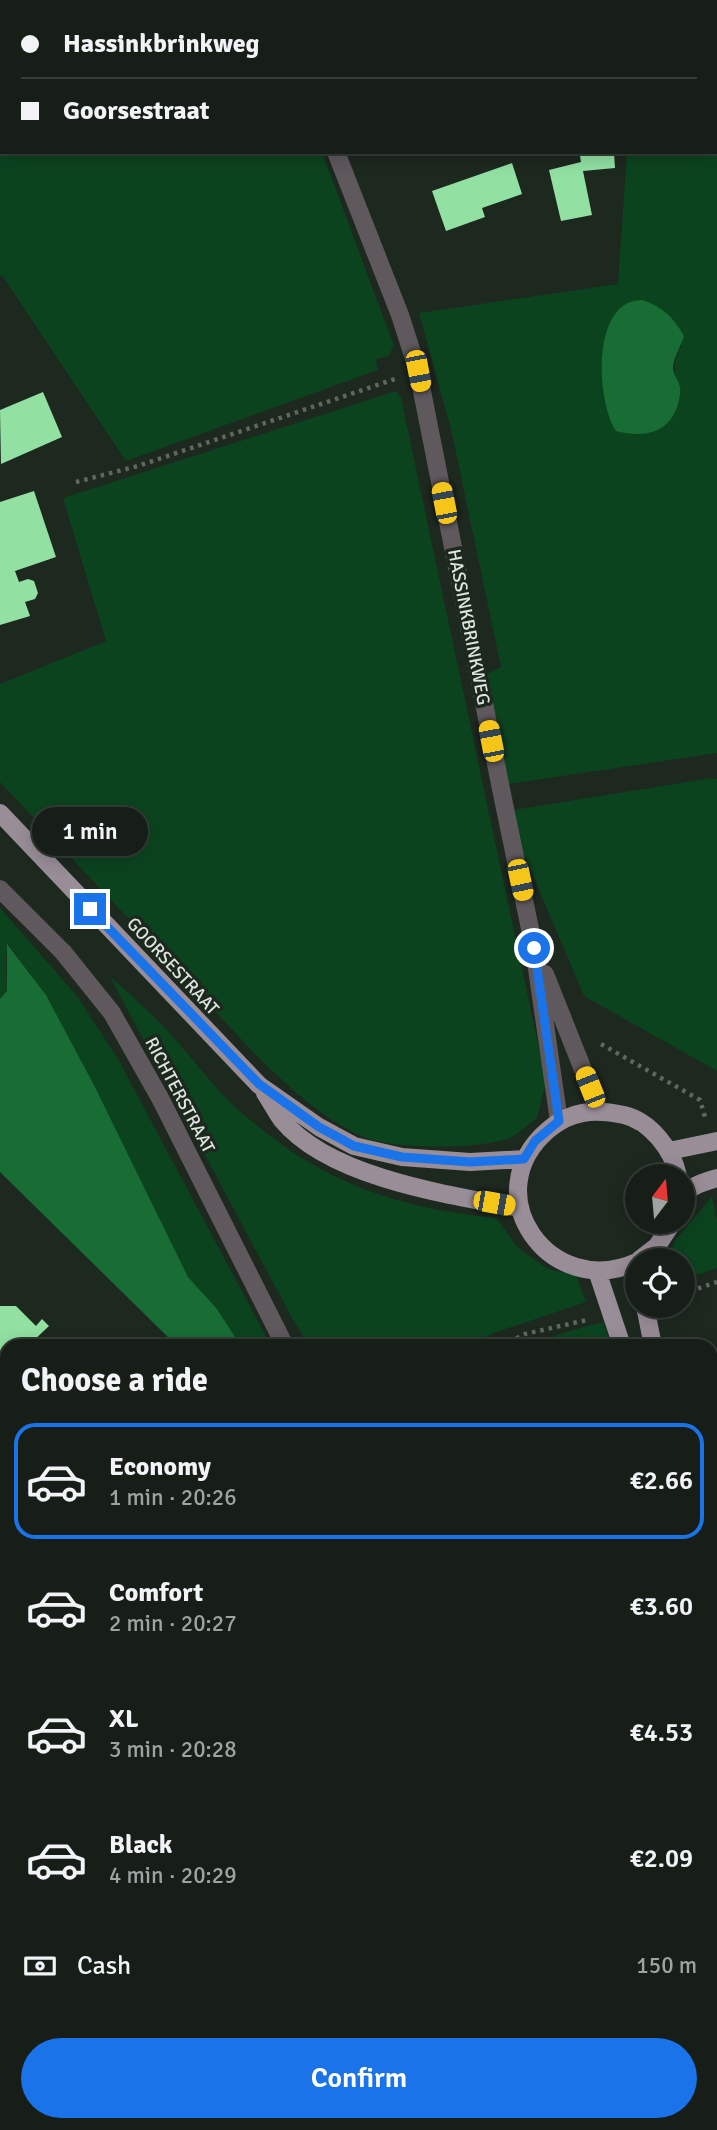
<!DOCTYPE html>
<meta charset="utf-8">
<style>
:root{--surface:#161e17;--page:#232b24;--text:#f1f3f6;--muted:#9ea2a1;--line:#353c36;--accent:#1a73e8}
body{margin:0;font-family:Signika,sans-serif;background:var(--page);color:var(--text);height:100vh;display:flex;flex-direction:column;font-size:26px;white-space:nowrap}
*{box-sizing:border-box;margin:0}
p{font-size:23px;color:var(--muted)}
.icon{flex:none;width:38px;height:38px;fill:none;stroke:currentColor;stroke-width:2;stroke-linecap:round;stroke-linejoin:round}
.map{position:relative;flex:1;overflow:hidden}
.details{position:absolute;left:0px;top:1339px;width:718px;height:793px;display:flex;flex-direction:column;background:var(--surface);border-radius:21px 21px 0 0;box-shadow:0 4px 18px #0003,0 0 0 2px var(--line)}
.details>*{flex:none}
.guide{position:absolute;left:0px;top:0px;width:718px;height:154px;box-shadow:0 4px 18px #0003,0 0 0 2px var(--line);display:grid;align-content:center;height:154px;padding:0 21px;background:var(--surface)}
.needle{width:46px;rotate:16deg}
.tools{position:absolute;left:625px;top:1164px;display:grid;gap:14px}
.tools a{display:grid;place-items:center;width:70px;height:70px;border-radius:50%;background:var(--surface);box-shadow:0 4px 18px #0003,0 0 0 2px var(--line);font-size:35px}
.end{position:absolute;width:32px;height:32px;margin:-16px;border:9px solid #1a73e8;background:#fff;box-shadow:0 0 0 4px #fff}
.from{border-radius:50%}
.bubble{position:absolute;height:49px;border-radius:24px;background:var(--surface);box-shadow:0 4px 18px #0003,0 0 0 2px var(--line);font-size:23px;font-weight:600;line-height:49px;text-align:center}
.car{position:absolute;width:21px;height:42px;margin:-21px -10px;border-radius:9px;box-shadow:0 0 5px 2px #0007;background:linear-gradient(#f5c518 24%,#345 0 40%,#f5c518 0 76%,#345 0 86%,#f5c518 0)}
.guide b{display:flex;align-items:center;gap:24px;height:66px;font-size:26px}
.guide b+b{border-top:2px solid var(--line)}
.guide i{width:18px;height:18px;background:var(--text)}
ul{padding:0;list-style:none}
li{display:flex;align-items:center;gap:21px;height:116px;margin:0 14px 10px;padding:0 7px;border:4px solid transparent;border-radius:21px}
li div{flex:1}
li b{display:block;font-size:26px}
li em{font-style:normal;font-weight:600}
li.current{border-color:var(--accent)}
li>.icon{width:63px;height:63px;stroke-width:1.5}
h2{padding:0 21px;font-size:32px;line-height:84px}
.pay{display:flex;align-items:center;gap:18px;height:77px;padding:0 21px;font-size:26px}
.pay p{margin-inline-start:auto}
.action{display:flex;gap:14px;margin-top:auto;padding:14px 21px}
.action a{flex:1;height:80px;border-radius:42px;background:var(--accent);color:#fff;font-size:28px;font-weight:600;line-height:80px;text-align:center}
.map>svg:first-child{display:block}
.green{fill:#0c431f;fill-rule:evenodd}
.water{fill:#186d35}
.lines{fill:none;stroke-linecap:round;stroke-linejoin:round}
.stream{stroke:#186d35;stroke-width:10}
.building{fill:#92e1a3}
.path{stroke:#5f6860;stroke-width:4.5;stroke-dasharray:3.5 5;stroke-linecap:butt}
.minor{stroke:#5f595e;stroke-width:18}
.major{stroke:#998e98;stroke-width:18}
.route{stroke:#1a73e8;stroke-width:9}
.labels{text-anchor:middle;stroke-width:7;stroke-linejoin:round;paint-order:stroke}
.street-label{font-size:18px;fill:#dfe6e0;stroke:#1d281f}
</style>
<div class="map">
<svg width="717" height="2130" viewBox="0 0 717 2130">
<rect width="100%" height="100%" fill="#1d281f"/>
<path class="green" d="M 0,0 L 261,0 L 261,2 L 2,2 L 2,152 L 322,152 L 394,346 L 388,356 L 376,359 L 378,370 L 126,461 L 2,275 L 0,276 Z
M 717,135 L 717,753 L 509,784 L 487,674 L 501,667 L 451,429 L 419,313 L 618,284 L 627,152 L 716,152 ZM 638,300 L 682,345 C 672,362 673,371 680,389 Z
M 396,391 L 401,398 L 546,1082 L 537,1118 C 528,1125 517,1135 507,1139 C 477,1149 399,1149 369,1139 C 303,1115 235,1031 186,980 C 124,914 62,848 0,782 L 0,684 L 106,641 L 63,498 Z
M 712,778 L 717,779 L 717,1071 L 584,996 L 520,845 L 513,810 Z
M 0,908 L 77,996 L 118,1059 L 271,1346 L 241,1346 L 217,1309 L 188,1277 L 95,1087 L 46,995 L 8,944 L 6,955 L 7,991 L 0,999 Z
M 110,977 C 133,996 155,1017 176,1040 C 194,1061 212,1084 232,1104 C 314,1179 386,1206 496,1218 L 518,1248 L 548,1269 L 576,1275 L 586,1302 L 494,1333 L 470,1346 L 309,1346 L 291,1316 Z
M 712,1197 L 717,1220 L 717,1268 L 683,1280 L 682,1260 L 667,1260 L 675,1240 Z
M 603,1322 L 612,1346 L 532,1346 L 562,1333 Z
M 717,1969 L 717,2100 L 711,2101 L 711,1970 Z"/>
<path class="water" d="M 642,300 C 662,306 674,318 684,336 C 681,347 674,356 673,367 C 673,375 679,380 680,388 C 681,393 679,399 678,404 C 669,434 644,438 616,431 C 596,401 591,300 642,300 Z
M 7,944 L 46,995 L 95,1087 L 188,1277 L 217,1309 L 241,1346 L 177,1346 L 0,1172 L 0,999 L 7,991 Z"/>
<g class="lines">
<path class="stream" d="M 145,2130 L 152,2124
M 576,2130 L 577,2124"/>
</g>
<path class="building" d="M 614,153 L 615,168 L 583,171 L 592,215 L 561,221 L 549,170 L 581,162 L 580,156 Z
M 512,163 L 522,194 L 482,208 L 485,217 L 446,231 L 432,191 Z
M 43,392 L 62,437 L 1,464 L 0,410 Z
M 34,491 L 56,557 L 15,571 L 19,582 L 28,579 L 34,581 L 38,593 L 35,599 L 25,602 L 30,616 L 0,625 L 0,502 Z
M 0,1306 L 16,1306 L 36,1326 L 42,1319 L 49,1326 L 30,1344 L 32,1346 L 7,1346 L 7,1363 L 0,1356 Z
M 2,1573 L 7,1578 L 7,1619 L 0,1612 L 0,1575 Z
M 2,1840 L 7,1845 L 7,1859 L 4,1862 L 7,1864 L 7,1933 L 0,1926 L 0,1842 Z
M 6,2047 L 7,2048 L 7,2097 L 0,2090 L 0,2053 Z
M 315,2124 L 362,2124 L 365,2128 L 363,2130 L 320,2130 Z"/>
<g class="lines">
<path class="path" d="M 76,482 L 138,466 L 395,379
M 601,1044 L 700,1100 L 705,1117
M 682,1294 L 717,1282
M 501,1346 L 525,1334 L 587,1320
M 710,2094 L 717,2092"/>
<path class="minor" d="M 274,0 L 275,2
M 336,152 L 400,315 L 418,371 L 502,794 L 534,948 L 559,1121
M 0,889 L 63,952 L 112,1013 L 160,1098 L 285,1346
M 545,974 L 599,1110
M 0,1464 L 7,1471
M 0,2003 L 7,1999
M 422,2130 L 427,2124
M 623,2130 L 624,2124"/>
<path class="major" d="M 0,813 L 259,1085 L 319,1127 L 354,1146 L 402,1157 L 470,1162 L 524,1159
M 265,1093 C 271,1102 276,1112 282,1120 C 330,1178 449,1195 520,1208
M 669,1151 L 717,1141
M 682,1195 C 693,1185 704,1182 717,1178
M 639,1260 L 657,1246 L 673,1222
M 637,1262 C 550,1301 474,1194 548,1130 C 571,1110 595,1109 624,1115 C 650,1121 673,1150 678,1176
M 597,1271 L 622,1346
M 645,1306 L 653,1346
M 710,1515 L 717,1528
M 710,1553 L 717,1549
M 710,1571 L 717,1582"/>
</g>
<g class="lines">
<path class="route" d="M 90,909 L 259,1084 L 319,1127 L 354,1146 L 402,1157 L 470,1162 L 524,1159 L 535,1141 L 559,1121 L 534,948"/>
</g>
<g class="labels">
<g class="street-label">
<text transform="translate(469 627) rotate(79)" y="6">HASSINKBRINKWEG</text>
<text transform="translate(173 966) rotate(47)" y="6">GOORSESTRAAT</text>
<text transform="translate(180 1095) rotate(62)" y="6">RICHTERSTRAAT</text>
</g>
</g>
</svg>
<div class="tools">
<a><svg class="needle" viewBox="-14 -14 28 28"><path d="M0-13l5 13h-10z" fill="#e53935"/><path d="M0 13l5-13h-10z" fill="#9ea2a1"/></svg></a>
<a><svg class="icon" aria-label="locate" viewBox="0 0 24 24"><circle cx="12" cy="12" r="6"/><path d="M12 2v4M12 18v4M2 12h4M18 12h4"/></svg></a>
</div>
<i class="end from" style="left:534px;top:948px"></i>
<i class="end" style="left:90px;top:909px"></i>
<div class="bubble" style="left:32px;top:807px;width:116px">1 min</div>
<i class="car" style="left:418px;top:371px;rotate:169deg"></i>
<i class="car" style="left:444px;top:503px;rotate:349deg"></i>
<i class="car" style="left:491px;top:741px;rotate:349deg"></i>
<i class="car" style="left:520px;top:880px;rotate:168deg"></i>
<i class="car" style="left:590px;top:1087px;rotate:338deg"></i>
<i class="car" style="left:494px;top:1203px;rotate:100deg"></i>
<div class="guide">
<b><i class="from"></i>Hassinkbrinkweg</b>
<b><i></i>Goorsestraat</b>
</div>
<section class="details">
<h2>Choose a ride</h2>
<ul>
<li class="current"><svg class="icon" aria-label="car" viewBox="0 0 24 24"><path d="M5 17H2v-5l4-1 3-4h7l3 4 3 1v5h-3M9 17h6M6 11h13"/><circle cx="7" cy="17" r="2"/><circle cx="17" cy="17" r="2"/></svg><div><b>Economy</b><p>1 min · 20:26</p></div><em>€2.66</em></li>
<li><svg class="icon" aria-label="car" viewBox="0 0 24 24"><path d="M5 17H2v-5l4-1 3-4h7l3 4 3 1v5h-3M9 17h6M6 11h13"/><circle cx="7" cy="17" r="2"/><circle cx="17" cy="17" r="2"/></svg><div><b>Comfort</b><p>2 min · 20:27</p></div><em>€3.60</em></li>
<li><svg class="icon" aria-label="car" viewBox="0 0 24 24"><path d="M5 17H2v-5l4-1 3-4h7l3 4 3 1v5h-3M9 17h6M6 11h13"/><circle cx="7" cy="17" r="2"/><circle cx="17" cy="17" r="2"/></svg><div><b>XL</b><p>3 min · 20:28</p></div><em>€4.53</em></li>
<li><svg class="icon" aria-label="car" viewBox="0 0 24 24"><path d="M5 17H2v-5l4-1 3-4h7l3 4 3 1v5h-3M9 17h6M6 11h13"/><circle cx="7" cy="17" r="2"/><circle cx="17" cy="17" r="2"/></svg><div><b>Black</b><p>4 min · 20:29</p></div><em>€2.09</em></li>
</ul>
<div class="pay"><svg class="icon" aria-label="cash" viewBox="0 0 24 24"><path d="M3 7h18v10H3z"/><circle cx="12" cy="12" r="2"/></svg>Cash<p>150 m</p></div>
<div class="action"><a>Confirm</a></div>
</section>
</div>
